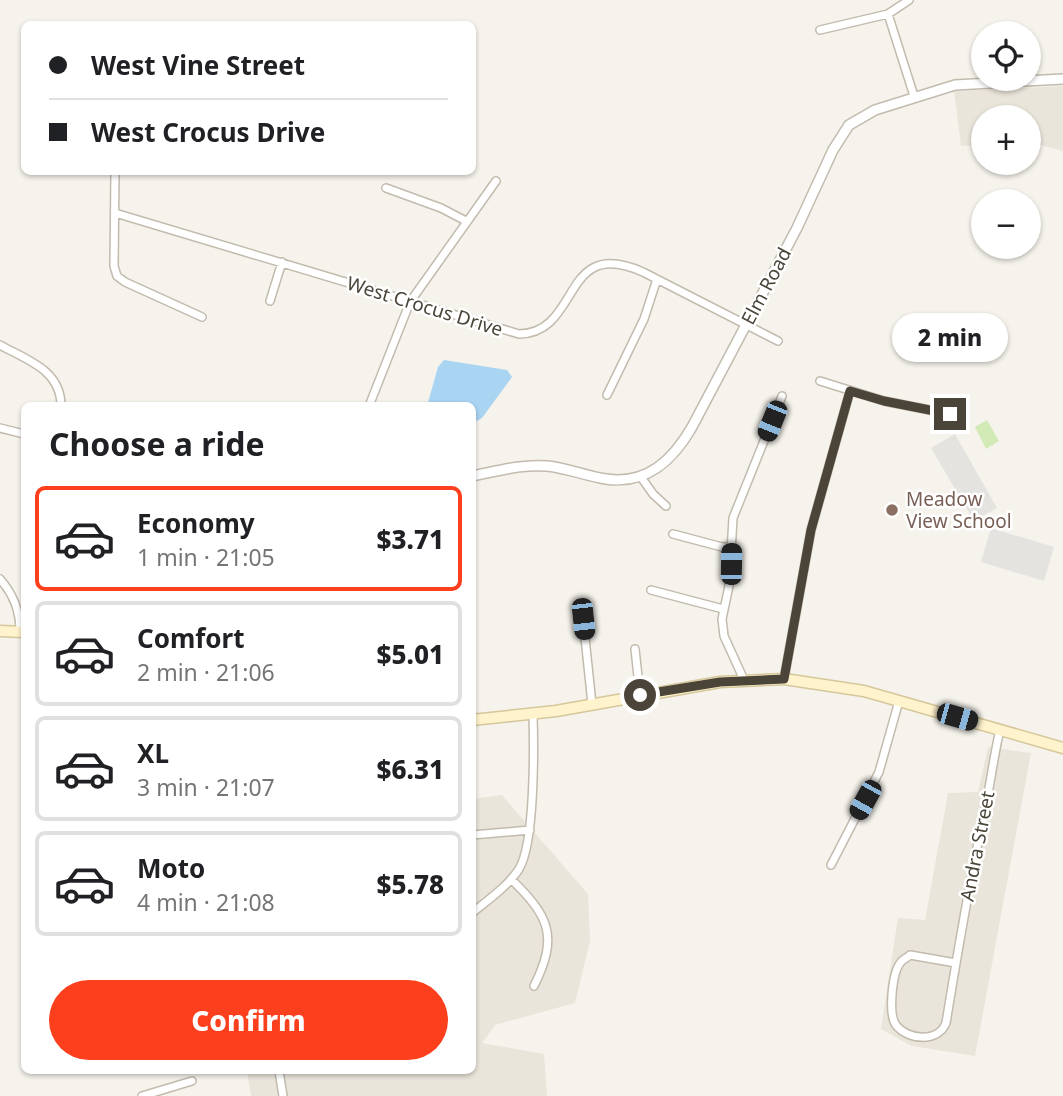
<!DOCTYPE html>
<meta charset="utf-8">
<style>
:root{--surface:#fff;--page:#f6f6f6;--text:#202124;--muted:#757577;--line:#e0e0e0;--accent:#fc3f1d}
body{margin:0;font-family:"Noto Sans",sans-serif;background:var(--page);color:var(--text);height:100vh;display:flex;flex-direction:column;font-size:26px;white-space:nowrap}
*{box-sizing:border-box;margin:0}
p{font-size:23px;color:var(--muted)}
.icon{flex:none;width:38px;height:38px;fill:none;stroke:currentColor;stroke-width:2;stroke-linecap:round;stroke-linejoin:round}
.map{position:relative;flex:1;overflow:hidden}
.sheet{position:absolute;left:21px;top:402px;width:455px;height:672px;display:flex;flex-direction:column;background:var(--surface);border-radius:10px;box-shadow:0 2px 5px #0004}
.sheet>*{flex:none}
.hud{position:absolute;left:21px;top:21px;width:455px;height:154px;border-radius:10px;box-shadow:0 2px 5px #0004;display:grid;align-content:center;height:154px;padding:0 28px;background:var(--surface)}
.fabs{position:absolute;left:971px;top:21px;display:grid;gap:14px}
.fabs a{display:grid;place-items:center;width:70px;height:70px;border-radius:50%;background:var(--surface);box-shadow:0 2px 5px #0004;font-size:35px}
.end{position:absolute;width:32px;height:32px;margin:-16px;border:9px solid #4b4439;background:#fff;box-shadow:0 0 0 4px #fff}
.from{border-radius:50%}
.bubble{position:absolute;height:49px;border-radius:24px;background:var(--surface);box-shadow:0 2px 5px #0004;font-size:23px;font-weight:800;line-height:49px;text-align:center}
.car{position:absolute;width:21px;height:42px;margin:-21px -10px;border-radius:9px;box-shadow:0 0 5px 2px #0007;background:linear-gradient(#222 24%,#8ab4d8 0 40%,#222 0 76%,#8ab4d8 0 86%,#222 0)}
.hud b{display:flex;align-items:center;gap:24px;height:66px;font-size:26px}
.hud b+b{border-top:2px solid var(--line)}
.hud i{width:18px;height:18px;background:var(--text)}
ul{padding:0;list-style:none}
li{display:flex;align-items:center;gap:21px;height:105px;margin:0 14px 10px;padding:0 14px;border:4px solid var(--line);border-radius:10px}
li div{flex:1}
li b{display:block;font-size:26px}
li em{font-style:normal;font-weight:800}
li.current{border-color:var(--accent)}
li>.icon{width:63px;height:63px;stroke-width:1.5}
h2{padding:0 28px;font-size:32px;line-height:84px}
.primary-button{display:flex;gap:14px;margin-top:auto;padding:14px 28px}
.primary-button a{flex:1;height:80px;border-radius:42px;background:var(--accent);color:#fff;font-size:28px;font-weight:800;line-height:80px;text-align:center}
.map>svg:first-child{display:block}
.residential{fill:#eae5da}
.green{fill:#d2eab5}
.parking{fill:#e5e3e0}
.water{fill:#a9d4f2}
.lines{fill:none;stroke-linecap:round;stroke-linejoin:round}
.minor-casing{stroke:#c2bbae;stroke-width:10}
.tertiary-casing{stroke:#c2bbae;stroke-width:12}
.secondary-casing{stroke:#d6c79b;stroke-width:13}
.minor{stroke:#fff;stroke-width:7}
.tertiary{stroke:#fff;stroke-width:9}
.secondary{stroke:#fff3cd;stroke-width:10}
.route{stroke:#4b4439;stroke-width:9}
.education-dot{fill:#8d6e63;stroke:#fff;stroke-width:2.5}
.labels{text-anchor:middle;stroke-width:5;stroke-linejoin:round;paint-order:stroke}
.street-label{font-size:19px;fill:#4b4439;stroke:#fff}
.education-label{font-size:19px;fill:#785e54;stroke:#fff;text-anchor:start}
</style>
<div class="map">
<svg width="1063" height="1096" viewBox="0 0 1063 1096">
<rect width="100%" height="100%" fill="#f6f3ec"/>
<path class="residential" d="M 1063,86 L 1063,151 L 1029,142 L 1029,117 L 984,117 L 983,145 L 961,146 L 954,91 Z
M 988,747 L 1031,753 L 975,1056 L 912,1046 L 881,1029 L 898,918 L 925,920 L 948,793 L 978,792 Z
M 502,795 L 588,894 L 590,941 L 575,1003 L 495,1025 L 482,1043 L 544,1054 L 547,1096 L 251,1096 L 247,1071 L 472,1071 L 473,799 Z"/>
<path class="green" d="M 987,420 L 999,441 L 986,449 L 975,427 Z"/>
<path class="parking" d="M 955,434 L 997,508 L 974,521 L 931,448 Z
M 991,528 L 1054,547 L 1044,581 L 981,562 Z"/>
<path class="water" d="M 444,360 L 507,370 L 512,377 L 482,418 L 473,423 L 472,406 L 427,406 L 438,367 Z"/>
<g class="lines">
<g class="minor-casing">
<path id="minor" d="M 888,14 L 914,96
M 820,30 L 888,14 L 909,0
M 115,172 L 114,266 L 117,276 L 125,282 L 202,317
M 386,188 L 441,208 L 466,221
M 115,213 L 519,334 C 582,333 560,235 643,272 L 778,341
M 270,301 L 282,262
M 0,345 C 27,360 61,370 61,406
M 820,381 L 884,401 L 950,414
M 607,395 L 644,319 L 657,279
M 369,406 L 410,302 L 496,181
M 0,428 L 24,434
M 641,477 L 653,494 L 666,506
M 673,534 L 722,547 L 731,547
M 0,579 C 14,595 20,611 20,632
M 651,590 L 723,609
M 583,619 L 592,704
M 635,649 L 640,695
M 784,679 L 811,530 L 850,391
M 744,680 L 724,636 L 722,619 L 729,586 L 733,518 L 782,396
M 472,835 L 530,830
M 831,865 L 879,772 L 899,701
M 511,879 C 549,916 559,936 534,986
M 472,913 C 488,900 508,886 519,869 C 535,843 534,748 533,714
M 956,963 L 910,955 C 907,958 903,959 901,962 C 892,972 888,1014 896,1025 C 907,1040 938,1043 946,1023 C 958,950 970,877 986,804 C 991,780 994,754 1000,730
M 279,1071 L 283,1096
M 142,1096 L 192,1081"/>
</g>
<g class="tertiary-casing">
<path id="tertiary" d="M 472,476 C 498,471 521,464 547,466 C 567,468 586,476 606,479 C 647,485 673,460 692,427 L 797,228 L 833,150 L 849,125 L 875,110 L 955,85 L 1063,79"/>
</g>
<g class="secondary-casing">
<path id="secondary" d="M 0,631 L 24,632
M 472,720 L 556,711 L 720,682 L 784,679 L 864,691 L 1063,748"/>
</g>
<use href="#minor" class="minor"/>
<use href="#tertiary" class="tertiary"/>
<use href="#secondary" class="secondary"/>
</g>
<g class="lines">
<path class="route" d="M 640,695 L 720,682 L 784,679 L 811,530 L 850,391 L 884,401 L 950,414"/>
</g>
<circle class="education-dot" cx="892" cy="510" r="7"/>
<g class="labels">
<g class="street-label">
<text transform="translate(766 286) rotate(-62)" y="7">Elm Road</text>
<text transform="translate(425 306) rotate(17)" y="7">West Crocus Drive</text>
<text transform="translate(977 846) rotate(-79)" y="7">Andra Street</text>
</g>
<g class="education-label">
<text x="906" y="506">Meadow<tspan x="906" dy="22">View School</tspan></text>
</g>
</g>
</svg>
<div class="fabs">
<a><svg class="icon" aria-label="locate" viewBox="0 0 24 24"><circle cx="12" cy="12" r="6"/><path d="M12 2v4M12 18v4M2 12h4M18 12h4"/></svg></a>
<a>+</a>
<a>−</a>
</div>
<i class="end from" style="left:640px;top:695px"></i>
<i class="end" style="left:950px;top:414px"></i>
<div class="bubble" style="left:892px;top:313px;width:116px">2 min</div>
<i class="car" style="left:772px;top:421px;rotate:202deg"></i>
<i class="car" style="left:731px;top:564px;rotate:1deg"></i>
<i class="car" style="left:583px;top:619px;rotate:174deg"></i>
<i class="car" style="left:957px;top:717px;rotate:106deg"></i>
<i class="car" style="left:865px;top:800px;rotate:209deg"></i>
<div class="hud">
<b><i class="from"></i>West Vine Street</b>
<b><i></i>West Crocus Drive</b>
</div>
<section class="sheet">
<h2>Choose a ride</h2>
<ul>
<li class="current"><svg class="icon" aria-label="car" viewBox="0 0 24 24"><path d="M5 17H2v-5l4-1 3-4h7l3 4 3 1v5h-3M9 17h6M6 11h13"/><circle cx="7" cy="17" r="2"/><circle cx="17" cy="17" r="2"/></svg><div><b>Economy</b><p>1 min · 21:05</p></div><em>$3.71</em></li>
<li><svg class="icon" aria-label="car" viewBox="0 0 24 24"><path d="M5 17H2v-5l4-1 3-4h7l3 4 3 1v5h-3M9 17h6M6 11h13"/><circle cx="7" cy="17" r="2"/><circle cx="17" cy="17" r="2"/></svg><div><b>Comfort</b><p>2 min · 21:06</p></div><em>$5.01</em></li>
<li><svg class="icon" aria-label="car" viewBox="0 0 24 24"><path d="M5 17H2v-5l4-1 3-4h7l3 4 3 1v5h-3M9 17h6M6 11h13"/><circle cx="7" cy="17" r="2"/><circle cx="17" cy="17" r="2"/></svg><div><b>XL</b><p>3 min · 21:07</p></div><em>$6.31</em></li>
<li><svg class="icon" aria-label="car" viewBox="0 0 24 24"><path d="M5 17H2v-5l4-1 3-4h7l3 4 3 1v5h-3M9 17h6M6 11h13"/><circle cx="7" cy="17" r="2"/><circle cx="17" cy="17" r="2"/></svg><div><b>Moto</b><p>4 min · 21:08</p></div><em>$5.78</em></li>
</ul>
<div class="primary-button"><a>Confirm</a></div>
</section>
</div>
